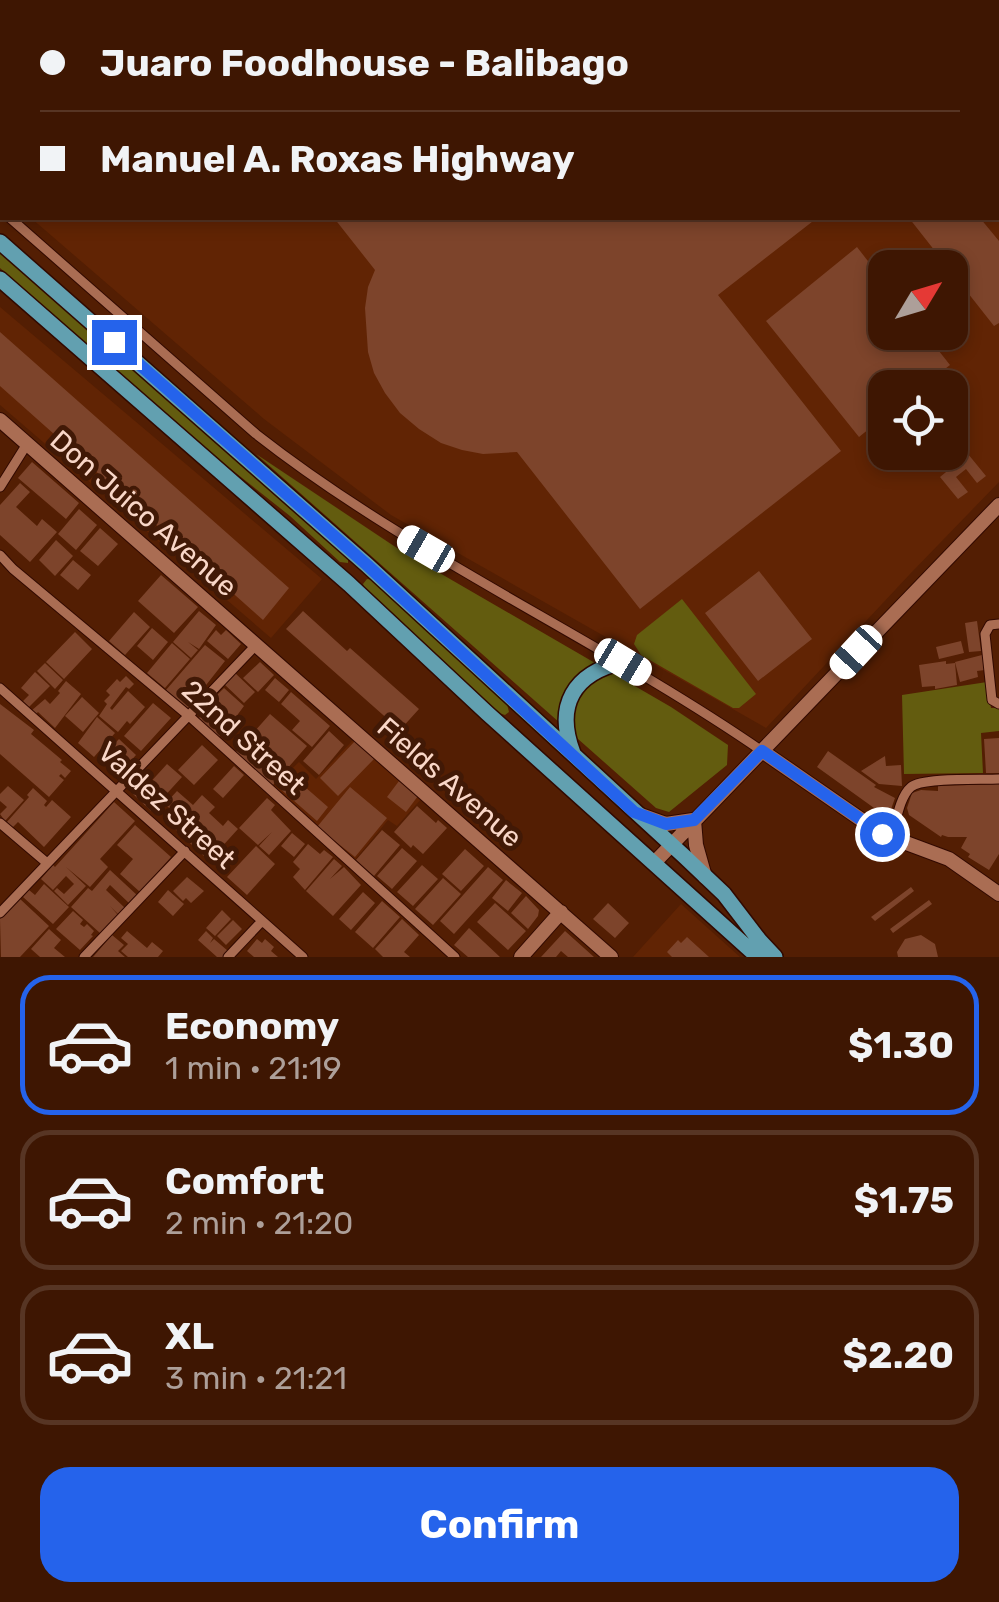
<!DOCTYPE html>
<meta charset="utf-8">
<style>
:root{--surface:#3e1602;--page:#451f0c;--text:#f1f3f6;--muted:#ad9f99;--line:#573524;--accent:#2563eb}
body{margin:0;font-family:Rubik,sans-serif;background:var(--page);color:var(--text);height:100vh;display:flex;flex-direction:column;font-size:38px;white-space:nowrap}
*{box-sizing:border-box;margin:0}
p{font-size:32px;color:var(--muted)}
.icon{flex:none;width:55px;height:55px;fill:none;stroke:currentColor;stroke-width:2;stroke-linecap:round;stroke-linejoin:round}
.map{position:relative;height:957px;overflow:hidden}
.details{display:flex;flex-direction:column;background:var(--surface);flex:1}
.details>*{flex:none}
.hud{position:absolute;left:0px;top:0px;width:1000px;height:220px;box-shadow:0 5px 15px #0003,0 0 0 2px var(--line);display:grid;align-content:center;height:220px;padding:0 40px;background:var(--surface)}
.needle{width:65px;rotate:52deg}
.controls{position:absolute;left:868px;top:250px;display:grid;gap:20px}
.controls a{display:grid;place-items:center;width:100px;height:100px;border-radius:20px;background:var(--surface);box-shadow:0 5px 15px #0003,0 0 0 2px var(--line);font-size:50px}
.end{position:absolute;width:45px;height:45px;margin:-22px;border:12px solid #2563eb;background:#fff;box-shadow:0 0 0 5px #fff}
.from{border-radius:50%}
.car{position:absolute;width:30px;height:60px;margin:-30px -15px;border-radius:12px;box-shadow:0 0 8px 2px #0007;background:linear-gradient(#fff 24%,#345 0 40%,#fff 0 76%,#345 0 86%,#fff 0)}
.hud b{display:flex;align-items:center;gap:35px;height:95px;font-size:38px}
.hud b+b{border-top:2px solid var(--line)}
.hud i{width:25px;height:25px;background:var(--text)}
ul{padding:18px 0 0;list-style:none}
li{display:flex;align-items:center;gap:30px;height:140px;margin:0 20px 15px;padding:0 20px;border:5px solid var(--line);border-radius:30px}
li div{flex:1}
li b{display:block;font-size:38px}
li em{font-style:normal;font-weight:700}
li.current{border-color:var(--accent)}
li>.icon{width:90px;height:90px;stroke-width:1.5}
.action{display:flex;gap:20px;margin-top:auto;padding:20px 40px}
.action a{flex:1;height:115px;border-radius:30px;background:var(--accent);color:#fff;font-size:40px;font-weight:700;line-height:115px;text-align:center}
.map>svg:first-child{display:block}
.built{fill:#612404;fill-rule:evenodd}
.green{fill:#635c0f}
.building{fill:#7d442b}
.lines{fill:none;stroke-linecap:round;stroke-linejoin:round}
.street-casing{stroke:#310900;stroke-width:11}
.secondary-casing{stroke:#310900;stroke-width:16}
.primary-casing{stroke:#310900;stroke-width:18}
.street{stroke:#aa6d53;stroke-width:9}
.secondary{stroke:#aa6d53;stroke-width:14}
.primary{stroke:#62a0b0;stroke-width:15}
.route{stroke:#2563eb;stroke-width:12}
.labels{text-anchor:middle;stroke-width:10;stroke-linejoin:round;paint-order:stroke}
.street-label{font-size:28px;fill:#f9d7c8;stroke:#411906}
</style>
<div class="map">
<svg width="999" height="957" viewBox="0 0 999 957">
<rect width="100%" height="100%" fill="#531e03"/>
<path class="built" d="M 0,0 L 999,0 L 999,482 L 910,574 L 766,728 L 391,515 L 264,419 L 31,218 L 998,218 L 998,2 L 2,2 L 2,85 L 0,82 ZM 885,268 L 950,268 L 950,332 L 885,332 ZM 885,388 L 950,388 L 950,452 L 885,452 Z
M 0,307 L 322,579 L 271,638 L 0,405 Z
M 354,739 L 423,797 L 397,826 L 388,820 L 354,861 L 274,786 L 299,762 L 316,779 Z
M 681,904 L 740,957 L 633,957 Z"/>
<path class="green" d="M 0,251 L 348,558 L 348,563 L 340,562 L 290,516 L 213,455 L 0,268 Z
M 256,454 L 400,550 L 671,707 L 728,745 L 727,765 L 669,812 L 656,808 Z
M 367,579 L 375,580 L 507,704 L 509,712 L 505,715 L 499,713 L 365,589 L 363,584 Z
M 682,599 L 756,694 L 739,708 L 733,708 L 641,655 L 634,644 L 637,635 Z
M 987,682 L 991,708 L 999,708 L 999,731 L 981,733 L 983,773 L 904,774 L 902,695 Z"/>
<path class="building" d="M 334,218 L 817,218 L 718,295 L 841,451 L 640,609 L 517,452 L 483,454 L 462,450 L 441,443 L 419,429 L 400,413 L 385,393 L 374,373 L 368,352 L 365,308 L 368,287 L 375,270 Z
M 909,218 L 980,218 L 999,241 L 999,323 L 994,326 Z
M 857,247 L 885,283 L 885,332 L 924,332 L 950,365 L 921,388 L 885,388 L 885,416 L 859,437 L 766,321 Z
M 0,332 L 289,588 L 263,620 L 0,386 Z
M 968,454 L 986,476 L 977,483 L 966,469 L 956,477 L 968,492 L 958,499 L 940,477 Z
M 32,462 L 79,503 L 66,519 L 18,478 Z
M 20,483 L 30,492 L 16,507 L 37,526 L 42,519 L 57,532 L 30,562 L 0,535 L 0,505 Z
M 79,509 L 97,525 L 76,550 L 58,534 Z
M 100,528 L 118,544 L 98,566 L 80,551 Z
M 56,540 L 73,556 L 55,576 L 39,560 Z
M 73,560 L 91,575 L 78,590 L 60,575 Z
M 759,571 L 812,639 L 758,681 L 705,613 Z
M 161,575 L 198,607 L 174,633 L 138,601 Z
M 199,611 L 216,625 L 199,649 L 188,642 L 198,650 L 191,658 L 173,642 Z
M 303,611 L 347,651 L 350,648 L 419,709 L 400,730 L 286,629 Z
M 134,612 L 150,627 L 125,655 L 109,641 Z
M 977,621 L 981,651 L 969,652 L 965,623 Z
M 152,628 L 168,642 L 153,660 L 137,646 Z
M 216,630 L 221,635 L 226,630 L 241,644 L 228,659 L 207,641 Z
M 75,632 L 92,649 L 64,679 L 46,662 Z
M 961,641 L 964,653 L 939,659 L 936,647 Z
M 172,643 L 190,659 L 165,688 L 147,673 Z
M 205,645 L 225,661 L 188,708 L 166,690 Z
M 982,655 L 985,670 L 977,671 L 978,677 L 960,682 L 955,662 Z
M 946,661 L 946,664 L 955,663 L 957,685 L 935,689 L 935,686 L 922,687 L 919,665 Z
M 260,662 L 274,675 L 258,692 L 243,678 Z
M 45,663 L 63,680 L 55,689 L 37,671 Z
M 35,672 L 50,686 L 29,707 L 23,701 L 29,695 L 21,688 Z
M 234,672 L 255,692 L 244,703 L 224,684 Z
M 126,676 L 134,684 L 129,689 L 126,687 L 110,708 L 112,710 L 128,691 L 145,707 L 130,724 L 127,721 L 118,732 L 99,716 L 107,704 L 104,701 L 110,695 L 106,691 L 117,679 L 120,682 Z
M 275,678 L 289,690 L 279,702 L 265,690 Z
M 66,681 L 81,694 L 55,728 L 38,712 L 35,715 L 31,711 L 45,699 L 50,704 L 60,693 L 58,691 Z
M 224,688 L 244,706 L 230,725 L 207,705 Z
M 291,692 L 330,726 L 312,747 L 292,730 L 300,721 L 281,704 Z
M 82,697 L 99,713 L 83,732 L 65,716 Z
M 153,703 L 171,718 L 141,751 L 124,736 Z
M 0,704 L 34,730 L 31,734 L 62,760 L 60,762 L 71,771 L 65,778 L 61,774 L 59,776 L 64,780 L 49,797 L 0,754 Z
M 208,708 L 229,726 L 219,737 L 198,719 Z
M 270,714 L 307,746 L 273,785 L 236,752 Z
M 97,717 L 115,733 L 94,757 L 78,743 Z
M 329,731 L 344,745 L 319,775 L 303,761 Z
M 999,738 L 999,773 L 986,773 L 984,739 Z
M 119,739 L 136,755 L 119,774 L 101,758 Z
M 355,741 L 374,759 L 338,796 L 320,778 Z
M 202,745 L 218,760 L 194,785 L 178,770 Z
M 828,751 L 876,785 L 874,787 L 895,798 L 888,818 L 817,767 Z
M 885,756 L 886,766 L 901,765 L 902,786 L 879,784 L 861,771 Z
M 167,764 L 182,777 L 151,811 L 133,794 L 131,788 L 140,779 L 147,786 Z
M 234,766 L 244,775 L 223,798 L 213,789 Z
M 289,773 L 328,807 L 317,821 L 277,786 Z
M 399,781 L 418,796 L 406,812 L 387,797 Z
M 999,784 L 999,854 L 989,870 L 968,857 L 970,854 L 961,848 L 967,837 L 948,837 L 942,835 L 941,837 L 909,815 L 907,808 L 912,793 L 921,790 L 938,791 L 938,786 Z
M 8,786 L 24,800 L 5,821 L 0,814 L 7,807 L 0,801 L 0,794 Z
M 350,787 L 387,818 L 355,857 L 317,827 Z
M 33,788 L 47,801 L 44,805 L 46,807 L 52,800 L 71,817 L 44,847 L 18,822 L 12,828 L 6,823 L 29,797 L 27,795 Z
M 177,791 L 193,805 L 202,795 L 215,807 L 209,813 L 223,826 L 228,820 L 238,829 L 209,861 L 173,827 L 181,819 L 165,804 Z
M 267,798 L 275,805 L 271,810 L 291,831 L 269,855 L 259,846 L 272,832 L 258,845 L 239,828 Z
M 114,802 L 135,821 L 100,859 L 108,867 L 90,887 L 66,867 L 86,886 L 68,905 L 54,891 L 57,888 L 64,894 L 74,884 L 66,876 L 53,890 L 41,879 L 53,865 L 55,867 Z
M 417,806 L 436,823 L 438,820 L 447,828 L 423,854 L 413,845 L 411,848 L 394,832 Z
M 135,825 L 171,857 L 140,892 L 120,874 L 133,859 L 117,845 Z
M 382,830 L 400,845 L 374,876 L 356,860 Z
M 292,833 L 305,844 L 294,857 L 281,846 Z
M 308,844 L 320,854 L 324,850 L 333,857 L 305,890 L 293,877 L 300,869 L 293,862 Z
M 256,846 L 275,864 L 247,895 L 227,877 Z
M 402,848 L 417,861 L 392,889 L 377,876 Z
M 465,849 L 484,866 L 461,891 L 442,874 Z
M 334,859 L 342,866 L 330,879 L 344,867 L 361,885 L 333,916 L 306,891 Z
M 422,865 L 438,879 L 413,906 L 397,892 Z
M 488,867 L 503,880 L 454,934 L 440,921 Z
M 110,870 L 138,896 L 130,904 L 110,885 L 106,890 L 125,908 L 119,915 L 110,906 L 118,915 L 100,933 L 71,907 L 88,888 L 92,891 Z
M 187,877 L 204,891 L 191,903 L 186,898 L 183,901 L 173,891 Z
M 443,878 L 461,894 L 433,925 L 415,909 Z
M 506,880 L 522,893 L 508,911 L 492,898 Z
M 44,884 L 69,907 L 53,924 L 23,897 L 29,890 L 35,895 Z
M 911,887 L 914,891 L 875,921 L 871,917 Z
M 168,890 L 184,904 L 173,916 L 158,902 Z
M 363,892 L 375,903 L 351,930 L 339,919 Z
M 526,896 L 539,910 L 538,916 L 528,929 L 511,913 Z
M 19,898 L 49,926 L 20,957 L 1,957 L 0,919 Z
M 929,900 L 932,904 L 893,933 L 890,929 Z
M 382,901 L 400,917 L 373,948 L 355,932 Z
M 495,903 L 526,931 L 508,950 L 477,922 Z
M 608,903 L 629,923 L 615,938 L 593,919 Z
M 222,910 L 231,919 L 215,936 L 206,928 Z
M 73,911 L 83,920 L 80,924 L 84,927 L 87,924 L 94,931 L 91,935 L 93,936 L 80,950 L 56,929 Z
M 402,919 L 419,935 L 404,952 L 410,957 L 383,957 L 375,949 Z
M 233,920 L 242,929 L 226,945 L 217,936 Z
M 469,928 L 500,957 L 468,957 L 454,945 Z
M 49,929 L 61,940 L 54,948 L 65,957 L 40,957 L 31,949 Z
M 127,931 L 147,948 L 152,942 L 163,951 L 158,957 L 128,957 L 121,951 L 128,944 L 121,938 Z
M 206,931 L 213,938 L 210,943 L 214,939 L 228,951 L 223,957 L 217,957 L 198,940 Z
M 565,931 L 594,957 L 568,957 L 561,951 L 556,957 L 541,957 Z
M 112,935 L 124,945 L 118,951 L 125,957 L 93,957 Z
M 921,935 L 935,944 L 938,957 L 898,957 L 897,952 L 905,939 Z
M 687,937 L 709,957 L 672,957 L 667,952 L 678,940 L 681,943 Z
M 257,939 L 262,943 L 265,939 L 274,947 L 271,951 L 278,957 L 254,957 L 247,951 Z"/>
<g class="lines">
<g class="street-casing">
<path id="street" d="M 0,209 L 2,211
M 10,218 L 256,434 C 413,557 598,638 762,751
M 0,487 L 27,444
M 0,555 L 13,569 L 189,716 L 455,957
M 999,624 L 990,625 L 985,634 L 992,700 L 999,704
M 0,688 L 303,957
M 0,823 L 47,863
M 891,839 C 896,824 899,797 911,787 C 923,777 982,780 999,779
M 0,913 L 256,645
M 84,957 L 185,851
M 228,957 L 262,921"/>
</g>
<g class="secondary-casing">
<path id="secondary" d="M 0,420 L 611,957
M 762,751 L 882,834 L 949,859 L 999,894
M 641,815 L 666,824 L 693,820
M 694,820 L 696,845 L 705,877
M 654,863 L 999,505
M 521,957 L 561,912"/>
</g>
<g class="primary-casing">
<path id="primary" d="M 0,242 L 367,565 L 685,857 L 724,894 L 760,941 L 775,957
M 0,279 L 349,584 L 487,713 L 758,957
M 573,753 C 555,706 573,673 623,662"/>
</g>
<use href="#street" class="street"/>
<use href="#secondary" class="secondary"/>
<use href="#primary" class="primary"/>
</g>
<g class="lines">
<path class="route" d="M 114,342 L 367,565 L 634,812 L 666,824 L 694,820 L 762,751 L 882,834"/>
</g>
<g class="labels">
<g class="street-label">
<text transform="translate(144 513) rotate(41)" y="10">Don Juico Avenue</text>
<text transform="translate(244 737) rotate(42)" y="10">22nd Street</text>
<text transform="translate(450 782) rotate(41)" y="10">Fields Avenue</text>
<text transform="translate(167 805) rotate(42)" y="10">Valdez Street</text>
</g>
</g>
</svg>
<div class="controls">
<a><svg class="needle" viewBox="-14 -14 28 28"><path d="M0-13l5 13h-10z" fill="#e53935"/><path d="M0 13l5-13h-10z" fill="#ad9f99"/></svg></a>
<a><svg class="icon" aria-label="locate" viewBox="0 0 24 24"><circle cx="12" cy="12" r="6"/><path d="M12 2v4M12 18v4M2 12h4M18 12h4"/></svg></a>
</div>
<i class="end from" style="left:882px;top:834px"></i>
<i class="end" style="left:114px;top:342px"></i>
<i class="car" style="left:426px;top:549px;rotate:300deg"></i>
<i class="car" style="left:856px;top:652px;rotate:223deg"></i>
<i class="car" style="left:623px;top:662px;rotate:121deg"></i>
<div class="hud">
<b><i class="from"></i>Juaro Foodhouse - Balibago</b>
<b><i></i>Manuel A. Roxas Highway</b>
</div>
</div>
<section class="details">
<ul>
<li class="current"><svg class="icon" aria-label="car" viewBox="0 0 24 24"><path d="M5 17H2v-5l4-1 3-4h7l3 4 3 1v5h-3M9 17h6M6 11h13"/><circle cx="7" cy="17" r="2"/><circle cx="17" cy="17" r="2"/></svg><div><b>Economy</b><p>1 min · 21:19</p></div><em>$1.30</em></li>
<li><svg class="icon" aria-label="car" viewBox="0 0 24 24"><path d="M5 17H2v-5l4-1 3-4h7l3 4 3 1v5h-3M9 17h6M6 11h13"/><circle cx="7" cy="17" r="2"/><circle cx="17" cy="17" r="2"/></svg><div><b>Comfort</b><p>2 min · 21:20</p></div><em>$1.75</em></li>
<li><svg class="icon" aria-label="car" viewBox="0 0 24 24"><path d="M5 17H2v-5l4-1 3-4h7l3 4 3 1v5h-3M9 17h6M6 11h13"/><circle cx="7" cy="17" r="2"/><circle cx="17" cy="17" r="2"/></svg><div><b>XL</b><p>3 min · 21:21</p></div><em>$2.20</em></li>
</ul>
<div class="action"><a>Confirm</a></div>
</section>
